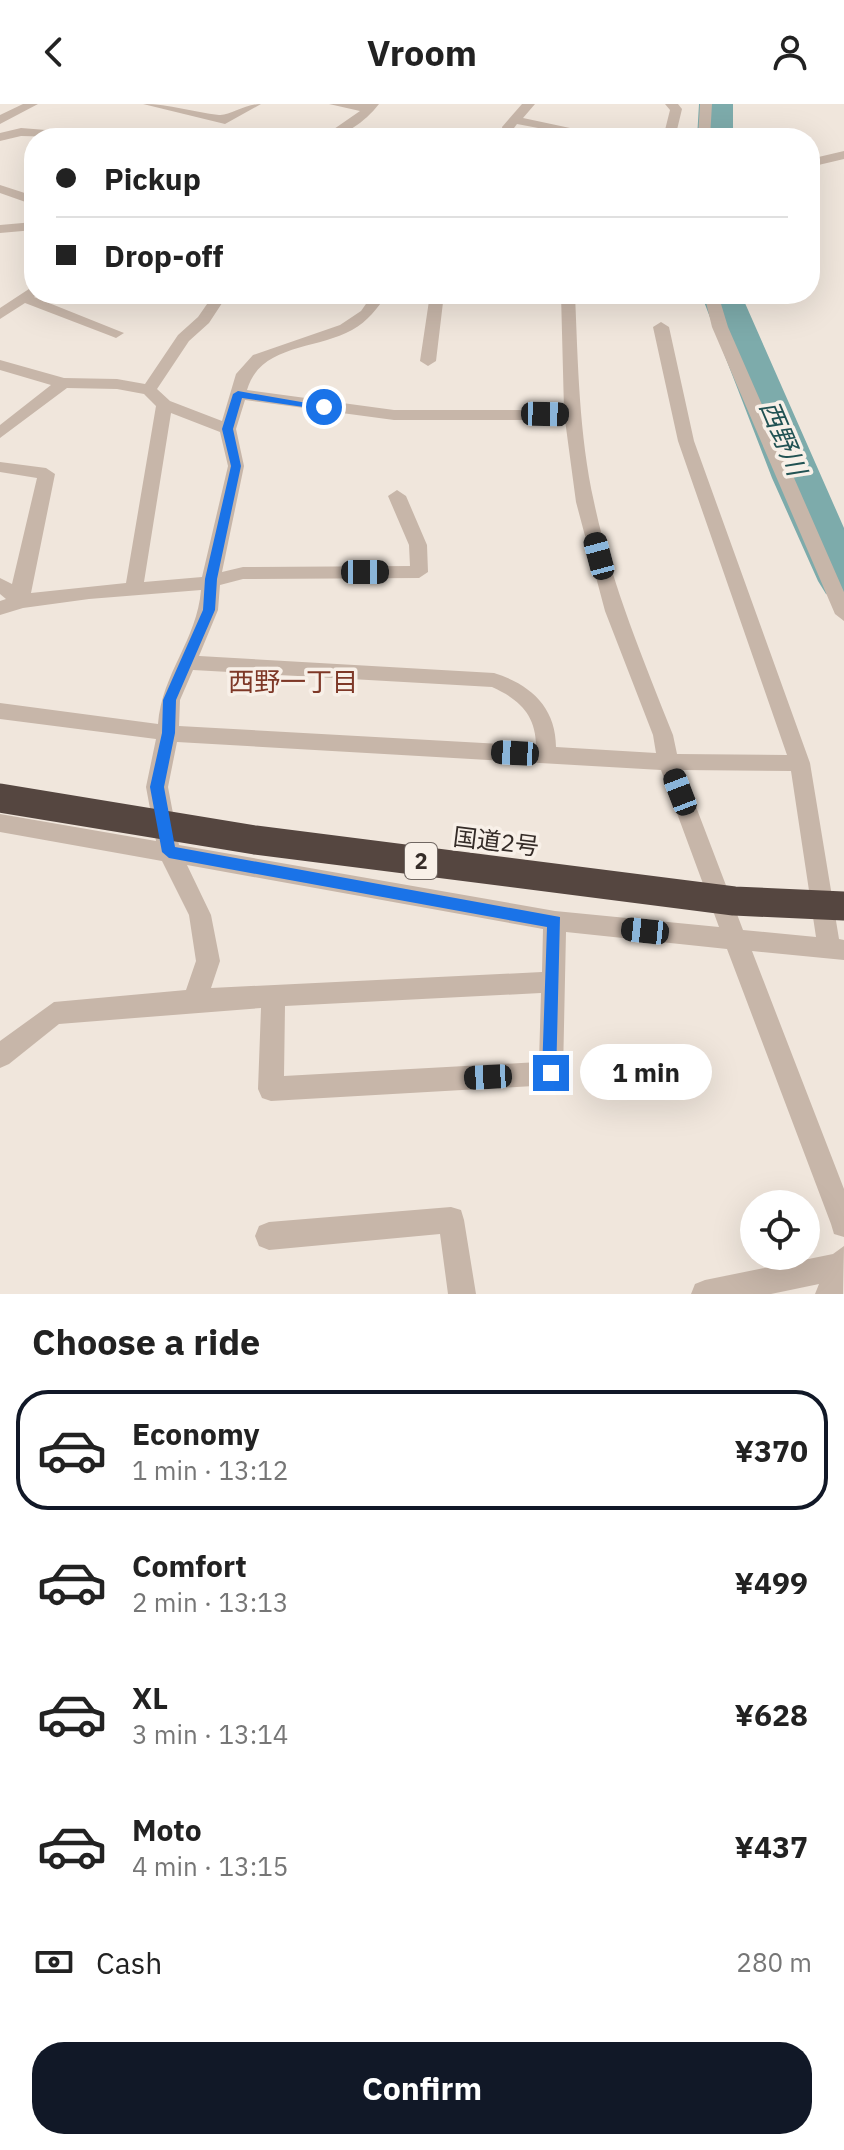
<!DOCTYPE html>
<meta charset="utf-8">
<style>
:root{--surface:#fff;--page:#f2f2f2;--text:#222;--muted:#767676;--line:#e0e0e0;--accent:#111827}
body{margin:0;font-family:"IBM Plex Sans","Noto Sans JP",sans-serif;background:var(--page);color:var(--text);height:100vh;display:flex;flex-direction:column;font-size:30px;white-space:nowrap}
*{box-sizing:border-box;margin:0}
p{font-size:26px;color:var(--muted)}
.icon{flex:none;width:44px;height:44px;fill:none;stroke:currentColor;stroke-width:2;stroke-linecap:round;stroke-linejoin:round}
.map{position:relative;height:1190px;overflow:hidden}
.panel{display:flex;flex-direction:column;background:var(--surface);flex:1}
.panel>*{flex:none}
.hud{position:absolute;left:24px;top:24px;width:796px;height:176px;border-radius:32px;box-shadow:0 8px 32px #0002;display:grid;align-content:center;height:176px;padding:0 32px;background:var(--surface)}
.fabs{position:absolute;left:740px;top:1086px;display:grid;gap:16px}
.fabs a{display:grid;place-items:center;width:80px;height:80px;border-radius:50%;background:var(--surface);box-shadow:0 8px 32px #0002;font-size:40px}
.end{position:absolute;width:36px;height:36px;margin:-18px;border:10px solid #1a73e8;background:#fff;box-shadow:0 0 0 4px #fff}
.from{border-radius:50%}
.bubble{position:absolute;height:56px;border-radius:28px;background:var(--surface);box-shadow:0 8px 32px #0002;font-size:26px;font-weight:800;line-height:56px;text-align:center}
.car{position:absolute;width:24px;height:48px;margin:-24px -12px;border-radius:10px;box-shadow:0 0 6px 2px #0007;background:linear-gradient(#222 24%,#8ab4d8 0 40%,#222 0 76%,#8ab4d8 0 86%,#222 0)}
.hud b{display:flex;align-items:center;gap:28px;height:76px;font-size:30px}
.hud b+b{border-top:2px solid var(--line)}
.hud i{width:20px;height:20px;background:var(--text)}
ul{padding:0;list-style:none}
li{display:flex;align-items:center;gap:24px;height:120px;margin:0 16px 12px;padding:0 16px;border:4px solid transparent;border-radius:32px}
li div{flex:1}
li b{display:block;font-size:30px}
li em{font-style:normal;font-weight:800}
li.active{border-color:var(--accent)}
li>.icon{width:72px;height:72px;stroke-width:1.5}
h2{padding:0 32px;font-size:36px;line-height:96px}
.pay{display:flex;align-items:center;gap:20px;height:88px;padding:0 32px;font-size:30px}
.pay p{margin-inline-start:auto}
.primary-button{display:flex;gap:16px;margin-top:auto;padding:16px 32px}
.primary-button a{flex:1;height:92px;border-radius:32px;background:var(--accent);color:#fff;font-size:32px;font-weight:800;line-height:92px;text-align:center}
header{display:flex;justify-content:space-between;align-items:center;height:104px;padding:0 32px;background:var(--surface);font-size:36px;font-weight:800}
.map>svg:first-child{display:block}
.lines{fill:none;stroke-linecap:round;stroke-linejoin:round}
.river{fill:#7dabab;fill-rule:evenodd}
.minor{fill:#c7b6a9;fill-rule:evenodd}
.highway-bridge{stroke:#554640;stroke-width:29}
.route{fill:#1a73e8}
.labels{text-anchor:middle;stroke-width:7;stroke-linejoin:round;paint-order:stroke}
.shield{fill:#f8f0e8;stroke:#706762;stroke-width:2}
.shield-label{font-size:22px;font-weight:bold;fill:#352c28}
.street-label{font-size:24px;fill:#352c28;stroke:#f8f0e8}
.water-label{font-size:26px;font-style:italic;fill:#215253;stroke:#f8f0e8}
.neighbourhood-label{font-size:26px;fill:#7e3827;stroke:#f8f0e8}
</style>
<header><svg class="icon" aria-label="back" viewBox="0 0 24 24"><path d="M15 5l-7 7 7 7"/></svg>Vroom<svg class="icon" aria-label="person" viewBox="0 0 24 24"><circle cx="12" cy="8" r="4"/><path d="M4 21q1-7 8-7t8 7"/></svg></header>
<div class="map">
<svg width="844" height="1190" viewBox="0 0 844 1190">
<rect width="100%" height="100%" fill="#f0e6dc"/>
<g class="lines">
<path class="river" d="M 699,0 L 733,0 L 733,34 L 697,34 Z
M 701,190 L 741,190 L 844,424 L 844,495 L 826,490 L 818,477 L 772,374 Z"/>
<path class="minor" d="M 23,0 L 38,0 L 0,20 L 0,11 Z
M 143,0 C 170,0 193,8 219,11 C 230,12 244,0 261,0 L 225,20 Z
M 329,0 L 379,0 C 365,18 343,34 321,34 L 360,7 Z
M 522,0 L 535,0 L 523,14 L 617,34 L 591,34 L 517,20 L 514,24 L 516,34 L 504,34 L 502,23 Z
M 665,0 L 678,0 L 682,5 L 675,34 L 663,34 L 670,6 Z
M 700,0 L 712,0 L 710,34 L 698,34 Z
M 21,24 L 96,30 L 102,34 L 21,32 L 0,37 L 0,29 Z
M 844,47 L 844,55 L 810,63 L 810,55 Z
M 0,81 L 34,92 L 34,101 L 0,89 Z
M 34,118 L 34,126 L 0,129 L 0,121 Z
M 32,183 L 34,190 L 37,190 L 34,193 L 124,229 L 116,234 L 111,232 L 25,199 L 0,215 L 0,204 Z
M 214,190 L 228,190 L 209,219 L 189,237 L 157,285 L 170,297 L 222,317 L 236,270 L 253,251 L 340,221 L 361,207 L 373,190 L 387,190 C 377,205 368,217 352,226 C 316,246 260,240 247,286 L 394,306 L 564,306 L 561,190 L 575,190 C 578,260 579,330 594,398 C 611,479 643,555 673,631 L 677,650 L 787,651 L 678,337 L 653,223 L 661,218 L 669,223 L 694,337 L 810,659 L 839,835 L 844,836 L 844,856 L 752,847 L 844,1085 L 844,1133 L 834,1130 L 831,1120 L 727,845 L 566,828 L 563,969 L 560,977 L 551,981 L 271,997 L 262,994 L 258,985 L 261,904 L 59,920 L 9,960 L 0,964 L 0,937 L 54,898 L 186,886 L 196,857 L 189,811 L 162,757 L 0,728 L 0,710 L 156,737 L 146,683 L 156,635 L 0,615 L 0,599 L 158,620 C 162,569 197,536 201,486 L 89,495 L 23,504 L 0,511 L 0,497 L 6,495 L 0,490 L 0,474 L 12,480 L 37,374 L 0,368 L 0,358 L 46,364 L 55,370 L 31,489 L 126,479 L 156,302 L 144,290 L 117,285 L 67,284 L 0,334 L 0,321 L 51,281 L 0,266 L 0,256 L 64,274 L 117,275 L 145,280 L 178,231 L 198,213 ZM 245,296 L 394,316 L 565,316 L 576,398 L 605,507 L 653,631 L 656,649 L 556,643 C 556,603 530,580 494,569 L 199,552 L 218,506 L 220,481 L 243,475 L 419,474 L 428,468 L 427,441 L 406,392 L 397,386 L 388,392 L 409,441 L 410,462 L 243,463 L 222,468 L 244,362 L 236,325 ZM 171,309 L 220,328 L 228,362 L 202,473 L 144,478 ZM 193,566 L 492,583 C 519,595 536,611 536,642 L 179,622 L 180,596 ZM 177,638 L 661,666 L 719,823 L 555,807 L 179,741 L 168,683 ZM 682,666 L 791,667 L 816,833 L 743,826 ZM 187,761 L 543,825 L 542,868 L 211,884 L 220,857 L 211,811 ZM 541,889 L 539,958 L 284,972 L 285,902 Z
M 430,190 L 444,190 L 436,257 L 428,262 L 420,257 Z
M 704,190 L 718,190 L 728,223 L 844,488 L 844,517 L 835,510 L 712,223 Z
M 451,1103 L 461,1106 L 464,1116 L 476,1190 L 448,1190 L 440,1130 L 269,1146 L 259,1142 L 255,1132 L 259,1122 L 269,1118 Z
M 844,1142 L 843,1190 L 815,1190 L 819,1180 L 771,1190 L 691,1190 L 695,1180 L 705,1176 L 833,1150 Z"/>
<path class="highway-bridge" d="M 0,694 L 255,736 L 734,797 L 844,802"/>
</g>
<path class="route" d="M 238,287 L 330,303 L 324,306 L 242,294 L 233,325 L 241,362 L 217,475 L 215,506 L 176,596 L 175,629 L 164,683 L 175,743 L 560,813 L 556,975 L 551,977 L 542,969 L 547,823 L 169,754 L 162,748 L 150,683 L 162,629 L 163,596 L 203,506 L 205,475 L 231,362 L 222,325 L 233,290 Z"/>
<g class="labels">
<rect class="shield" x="405" y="739" width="32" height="36" rx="6"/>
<g class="shield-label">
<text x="421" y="765">2</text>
</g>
<g class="street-label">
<text transform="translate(496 738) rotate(7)" y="8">国道2号</text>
</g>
<g class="water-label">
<text transform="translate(783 334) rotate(67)" y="9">西野川</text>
</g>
<g class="neighbourhood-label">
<text x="293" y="587">西野一丁目</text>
</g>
</g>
</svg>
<div class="fabs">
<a><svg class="icon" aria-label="locate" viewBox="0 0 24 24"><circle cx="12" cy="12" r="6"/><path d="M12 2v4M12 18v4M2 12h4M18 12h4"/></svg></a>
</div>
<i class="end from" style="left:324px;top:303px"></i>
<i class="end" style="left:551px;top:969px"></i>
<div class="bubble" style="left:580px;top:940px;width:132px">1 min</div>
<i class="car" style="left:545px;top:310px;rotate:91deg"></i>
<i class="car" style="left:599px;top:452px;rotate:345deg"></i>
<i class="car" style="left:365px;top:468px;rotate:90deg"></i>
<i class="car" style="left:515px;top:649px;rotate:273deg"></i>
<i class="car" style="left:680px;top:688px;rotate:339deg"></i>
<i class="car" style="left:645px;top:827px;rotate:276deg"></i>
<i class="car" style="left:488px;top:973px;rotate:267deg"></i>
<div class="hud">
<b><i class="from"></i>Pickup</b>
<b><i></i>Drop-off</b>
</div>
</div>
<section class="panel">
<h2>Choose a ride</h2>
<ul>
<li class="active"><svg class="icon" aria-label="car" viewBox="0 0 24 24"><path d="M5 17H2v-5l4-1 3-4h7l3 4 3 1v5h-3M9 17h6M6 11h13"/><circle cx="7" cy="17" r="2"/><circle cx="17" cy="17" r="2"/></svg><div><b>Economy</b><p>1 min · 13:12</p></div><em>¥370</em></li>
<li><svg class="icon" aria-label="car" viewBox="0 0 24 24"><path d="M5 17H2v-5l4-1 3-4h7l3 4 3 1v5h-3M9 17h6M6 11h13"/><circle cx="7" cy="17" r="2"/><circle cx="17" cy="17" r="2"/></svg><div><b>Comfort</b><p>2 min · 13:13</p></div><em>¥499</em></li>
<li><svg class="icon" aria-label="car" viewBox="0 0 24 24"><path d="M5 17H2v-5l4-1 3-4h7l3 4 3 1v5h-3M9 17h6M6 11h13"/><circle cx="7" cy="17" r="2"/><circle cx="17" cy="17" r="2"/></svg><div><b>XL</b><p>3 min · 13:14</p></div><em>¥628</em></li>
<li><svg class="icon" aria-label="car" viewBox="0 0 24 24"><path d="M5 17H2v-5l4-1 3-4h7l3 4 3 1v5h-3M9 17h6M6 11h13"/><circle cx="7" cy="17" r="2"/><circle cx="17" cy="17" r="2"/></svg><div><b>Moto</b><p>4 min · 13:15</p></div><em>¥437</em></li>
</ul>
<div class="pay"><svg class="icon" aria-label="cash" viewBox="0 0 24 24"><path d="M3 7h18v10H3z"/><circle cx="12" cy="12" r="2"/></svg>Cash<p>280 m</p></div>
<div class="primary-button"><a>Confirm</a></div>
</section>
